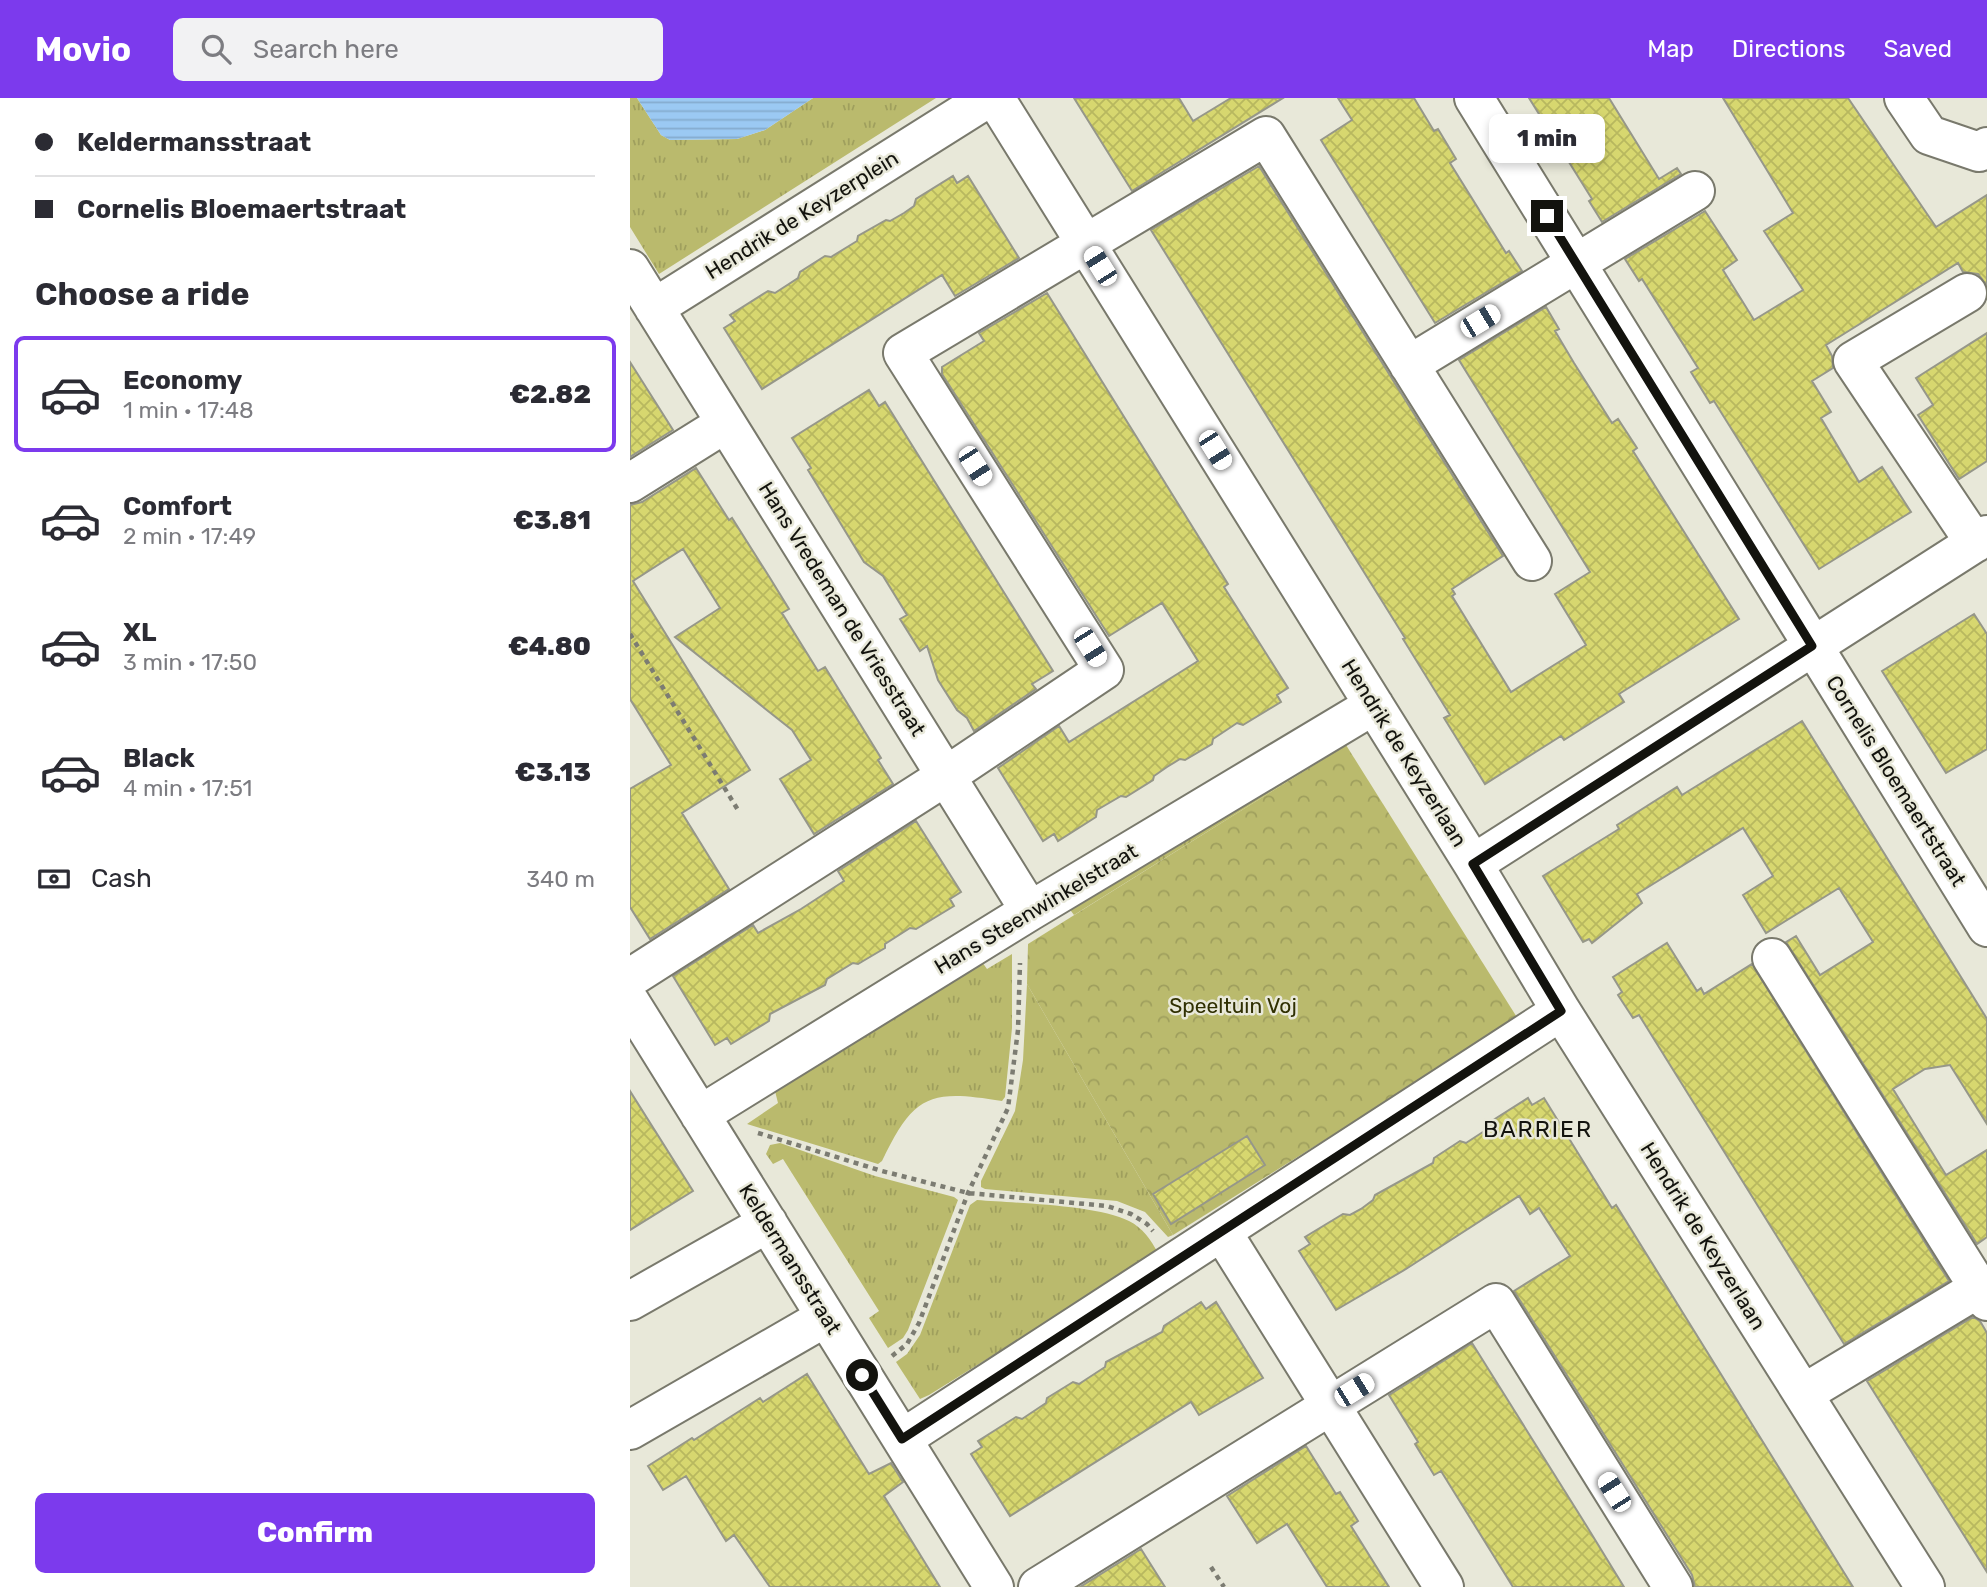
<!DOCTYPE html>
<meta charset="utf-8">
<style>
:root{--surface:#fff;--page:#f2f2f3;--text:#2b2b33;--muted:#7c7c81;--line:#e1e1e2;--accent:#7c3aed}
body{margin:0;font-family:Rubik,sans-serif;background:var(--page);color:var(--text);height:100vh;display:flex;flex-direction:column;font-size:26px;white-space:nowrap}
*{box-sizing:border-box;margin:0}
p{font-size:23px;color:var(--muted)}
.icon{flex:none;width:38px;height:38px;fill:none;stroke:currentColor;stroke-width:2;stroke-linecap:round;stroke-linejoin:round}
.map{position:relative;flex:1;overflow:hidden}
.side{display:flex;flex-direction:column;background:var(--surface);width:630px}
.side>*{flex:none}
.banner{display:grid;align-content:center;height:154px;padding:0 35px;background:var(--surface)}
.end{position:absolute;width:32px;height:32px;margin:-16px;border:9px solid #13130e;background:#fff;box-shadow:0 0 0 4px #fff}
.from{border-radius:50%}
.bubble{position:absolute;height:49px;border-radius:10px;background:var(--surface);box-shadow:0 4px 10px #0003;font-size:23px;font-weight:800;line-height:49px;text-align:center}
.car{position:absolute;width:21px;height:42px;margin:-21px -10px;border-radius:9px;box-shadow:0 0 5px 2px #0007;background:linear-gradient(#fff 24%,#345 0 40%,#fff 0 76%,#345 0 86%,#fff 0)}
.banner b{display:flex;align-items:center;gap:24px;height:66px;font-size:26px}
.banner b+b{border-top:2px solid var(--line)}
.banner i{width:18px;height:18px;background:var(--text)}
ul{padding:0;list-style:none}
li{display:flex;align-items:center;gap:21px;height:116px;margin:0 14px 10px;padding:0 21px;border:4px solid transparent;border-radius:10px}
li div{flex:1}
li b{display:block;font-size:26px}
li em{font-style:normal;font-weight:800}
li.on{border-color:var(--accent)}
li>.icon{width:63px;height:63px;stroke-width:1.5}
h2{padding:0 35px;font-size:32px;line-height:84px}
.pay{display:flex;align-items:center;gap:18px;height:77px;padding:0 35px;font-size:26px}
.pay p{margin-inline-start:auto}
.button{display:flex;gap:14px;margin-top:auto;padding:14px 35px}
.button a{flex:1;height:80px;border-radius:10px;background:var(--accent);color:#fff;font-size:28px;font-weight:800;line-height:80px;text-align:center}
header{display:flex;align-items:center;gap:42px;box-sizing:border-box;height:98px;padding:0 35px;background:var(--accent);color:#fff}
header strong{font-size:33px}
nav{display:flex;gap:38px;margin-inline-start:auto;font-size:24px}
.search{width:490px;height:63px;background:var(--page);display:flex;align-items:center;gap:18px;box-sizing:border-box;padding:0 24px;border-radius:10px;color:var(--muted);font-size:26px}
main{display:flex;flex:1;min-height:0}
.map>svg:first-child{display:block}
.grass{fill:url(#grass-tufts)}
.forest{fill:url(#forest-crowns)}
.water{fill:url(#water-rules)}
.building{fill:url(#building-cross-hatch);stroke:#969789;stroke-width:2}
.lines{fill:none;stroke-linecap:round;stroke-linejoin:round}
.minor-casing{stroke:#79796c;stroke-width:42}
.path{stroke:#7c7c72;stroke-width:4.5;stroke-dasharray:5 5;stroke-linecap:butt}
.minor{stroke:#fff;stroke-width:38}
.route{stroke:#13130e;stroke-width:9}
.labels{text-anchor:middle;stroke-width:5;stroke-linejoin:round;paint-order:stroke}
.street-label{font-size:21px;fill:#13130e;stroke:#e8e8d9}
.park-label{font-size:21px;fill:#303002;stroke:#e8e8d9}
.neighbourhood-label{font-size:23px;letter-spacing:2px;fill:#13130e;stroke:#e8e8d9}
</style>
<header>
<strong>Movio</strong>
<div class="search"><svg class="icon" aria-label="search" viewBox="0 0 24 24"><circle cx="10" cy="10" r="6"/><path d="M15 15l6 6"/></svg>Search here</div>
<nav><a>Map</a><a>Directions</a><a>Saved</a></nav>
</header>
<main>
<section class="side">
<div class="banner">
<b><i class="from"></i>Keldermansstraat</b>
<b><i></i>Cornelis Bloemaertstraat</b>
</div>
<h2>Choose a ride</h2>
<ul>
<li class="on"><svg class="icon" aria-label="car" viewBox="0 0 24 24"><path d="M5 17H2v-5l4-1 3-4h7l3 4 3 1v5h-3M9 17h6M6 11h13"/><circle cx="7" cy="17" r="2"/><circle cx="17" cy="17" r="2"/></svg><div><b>Economy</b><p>1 min · 17:48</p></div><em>€2.82</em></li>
<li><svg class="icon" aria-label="car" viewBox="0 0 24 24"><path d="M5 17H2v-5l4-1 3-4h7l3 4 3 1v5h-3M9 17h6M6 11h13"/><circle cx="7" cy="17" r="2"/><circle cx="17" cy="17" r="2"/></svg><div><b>Comfort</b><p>2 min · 17:49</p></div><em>€3.81</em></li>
<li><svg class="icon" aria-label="car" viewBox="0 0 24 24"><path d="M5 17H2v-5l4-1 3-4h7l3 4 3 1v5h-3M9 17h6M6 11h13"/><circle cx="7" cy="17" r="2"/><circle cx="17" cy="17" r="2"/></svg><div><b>XL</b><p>3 min · 17:50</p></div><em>€4.80</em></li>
<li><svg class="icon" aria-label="car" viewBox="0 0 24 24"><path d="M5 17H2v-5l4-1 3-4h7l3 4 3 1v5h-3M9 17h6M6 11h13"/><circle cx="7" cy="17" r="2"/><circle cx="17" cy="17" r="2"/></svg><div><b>Black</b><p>4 min · 17:51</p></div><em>€3.13</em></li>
</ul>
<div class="pay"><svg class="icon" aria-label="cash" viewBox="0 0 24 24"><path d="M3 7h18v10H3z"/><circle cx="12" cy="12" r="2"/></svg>Cash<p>340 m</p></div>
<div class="button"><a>Confirm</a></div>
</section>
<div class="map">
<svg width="1357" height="1489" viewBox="0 0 1357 1489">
<defs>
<pattern id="grass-tufts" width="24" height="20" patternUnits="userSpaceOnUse" patternTransform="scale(1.75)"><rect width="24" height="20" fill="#baba6d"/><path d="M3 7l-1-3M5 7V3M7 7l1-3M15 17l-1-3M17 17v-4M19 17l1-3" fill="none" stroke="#9f9f5d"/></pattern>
<pattern id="forest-crowns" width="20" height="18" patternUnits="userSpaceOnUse" patternTransform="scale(1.75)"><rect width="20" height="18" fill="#baba6d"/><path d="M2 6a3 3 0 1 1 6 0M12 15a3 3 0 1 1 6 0" fill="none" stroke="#9f9f5d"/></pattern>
<pattern id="water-rules" width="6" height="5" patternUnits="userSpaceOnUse" patternTransform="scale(1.75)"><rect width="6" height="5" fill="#9bc9f3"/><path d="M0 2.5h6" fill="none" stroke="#85accf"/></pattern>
<pattern id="building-cross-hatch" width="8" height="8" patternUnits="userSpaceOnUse" patternTransform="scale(1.75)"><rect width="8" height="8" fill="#d7d76f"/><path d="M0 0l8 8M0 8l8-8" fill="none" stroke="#b8b85f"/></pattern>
</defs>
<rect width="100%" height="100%" fill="#e8e8d9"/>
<path class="grass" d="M 0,0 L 7,0 L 31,37 L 40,42 L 107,41 L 135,32 L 183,0 L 306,0 L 29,176 L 0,129 Z
M 711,638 L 716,647 L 444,817 L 438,809 Z
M 382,856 L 382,930 L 375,999 L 372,1003 C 300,991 284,996 252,1063 L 248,1066 L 117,1026 L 148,1005 L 145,993 L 352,864 L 357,871 Z
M 397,886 L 543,1137 L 538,1139 L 515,1114 L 487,1103 L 355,1091 L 351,1089 L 351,1083 L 385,1013 L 393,962 Z
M 150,1045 L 245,1078 L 324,1099 L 328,1102 L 278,1232 L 273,1240 L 258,1250 L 239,1220 L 249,1213 L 153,1061 L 143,1066 L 136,1056 L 140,1047 Z
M 347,1102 C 385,1105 468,1107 499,1123 C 513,1130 521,1142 528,1155 L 299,1297 L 290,1301 L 266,1264 L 277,1256 L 290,1237 L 340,1107 Z"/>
<path class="forest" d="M 716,647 L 888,921 L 543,1137 L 397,886 L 398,846 Z"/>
<path class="water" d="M 7,0 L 183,0 L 135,32 L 107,41 L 40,42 L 31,37 Z"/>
<path class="building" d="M 444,0 L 549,0 L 563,23 L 601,0 L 653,0 L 502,93 Z
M 708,0 L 784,0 L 804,33 L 808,31 L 826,61 L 820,65 L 876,155 L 879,153 L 892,173 L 805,225 L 691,42 L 722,22 Z
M 899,0 L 979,0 L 1029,81 L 1047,70 L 1051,76 L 972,124 L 959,103 L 962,101 Z
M 1093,0 L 1218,0 L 1306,129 L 1357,97 L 1357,188 L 1348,176 L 1333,174 L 1328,165 L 1196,247 L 1202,258 L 1203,270 L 1182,283 L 1201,314 L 1191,320 L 1229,384 L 1252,369 L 1281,414 L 1189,471 L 1084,303 L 1080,305 L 1061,274 L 1068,270 L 1012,181 L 1009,183 L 995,161 L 1075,113 L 1107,162 L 1093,172 L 1124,222 L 1173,192 L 1134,133 L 1163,115 Z
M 629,68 L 873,458 L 822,491 L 825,496 L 822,498 L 881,594 L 956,547 L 925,496 L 960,474 L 829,262 L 916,209 L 929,231 L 925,233 L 944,265 L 982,325 L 988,321 L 1007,350 L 1003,353 L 1109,521 L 989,596 L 994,604 L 934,642 L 931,638 L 855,686 L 814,620 L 820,617 L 773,541 L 775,540 L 521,132 Z
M 323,78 L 327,85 L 338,78 L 389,160 L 325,198 L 312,177 L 132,291 L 94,230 L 105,223 L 100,217 L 138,193 L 145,195 L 168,180 L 170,174 L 195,158 L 201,159 L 227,143 L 228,138 L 256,122 L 260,123 L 274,115 L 284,108 L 286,101 Z
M 417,195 L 598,486 L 594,489 L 658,590 L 647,597 L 651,604 L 613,627 L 607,625 L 583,641 L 582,646 L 555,662 L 550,661 L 537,669 L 524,678 L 523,682 L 496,699 L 491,698 L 467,712 L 466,719 L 428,743 L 424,736 L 413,743 L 368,670 L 429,628 L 439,644 L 568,563 L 532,505 L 479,538 L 312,276 L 312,269 L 354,243 L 349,235 Z
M 1357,235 L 1357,363 L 1329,381 L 1288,317 L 1303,307 L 1286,280 Z
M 0,264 L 43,332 L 0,359 Z
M 239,292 L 249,308 L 255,304 L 423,573 L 402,586 L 406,591 L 344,633 L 337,620 L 327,612 L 308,582 L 297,548 L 290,553 L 270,521 L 277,517 L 253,478 L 234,464 L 178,372 L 181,370 L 162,340 Z
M 66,370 L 99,422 L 102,420 L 140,480 L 159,511 L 152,515 L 188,573 L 195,569 L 251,660 L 248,662 L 263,686 L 184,736 L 150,681 L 181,662 L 162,632 L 45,539 L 90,510 L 53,451 L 3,483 L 120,672 L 52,715 L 99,791 L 20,841 L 0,809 L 0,691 L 41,667 L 0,601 L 0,407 L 12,404 Z
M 1344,516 L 1357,536 L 1357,651 L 1316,675 L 1252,573 Z
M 1172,623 L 1357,921 L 1357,1026 L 1320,967 L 1295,971 L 1263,991 L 1316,1077 L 1357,1052 L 1357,1139 L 1347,1146 L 1156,844 L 1166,838 L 1190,877 L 1243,844 L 1209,790 L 1136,835 L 1113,797 L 1143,778 L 1113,730 L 1007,796 L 1012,805 L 962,845 L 959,841 L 953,844 L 913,778 L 989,731 L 987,727 L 1047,689 L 1052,697 Z
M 286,723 L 331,794 L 320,801 L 324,808 L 286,831 L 280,830 L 255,846 L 255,850 L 228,866 L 223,865 L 197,881 L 195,887 L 140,916 L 139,923 L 101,946 L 97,940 L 85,947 L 43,878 L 123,827 L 128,835 L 171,811 L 214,783 L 208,773 Z
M 1037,845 L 1067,893 L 1071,890 L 1074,896 L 1122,866 L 1319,1183 L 1214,1246 L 1027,946 L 1009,917 L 1003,920 L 988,897 L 992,894 L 983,879 Z
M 0,993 L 63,1093 L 0,1132 Z
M 898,1000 L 902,1007 L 914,1000 L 982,1110 L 986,1107 L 1223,1489 L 1065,1489 L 1062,1477 L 884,1193 L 940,1158 L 909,1110 L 900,1116 L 889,1098 L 776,1171 L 706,1212 L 669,1153 L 680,1146 L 675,1139 L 713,1116 L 720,1117 L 731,1111 L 743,1102 L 745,1097 L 803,1065 L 804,1060 L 830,1043 L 836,1045 L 859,1030 L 860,1024 Z
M 617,1038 L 635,1067 L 541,1126 L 523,1096 Z
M 571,1204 L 576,1211 L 586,1204 L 633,1280 L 569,1317 L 561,1304 L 380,1418 L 341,1356 L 352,1349 L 348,1343 L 386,1319 L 392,1321 L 416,1305 L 417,1300 L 443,1284 L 449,1286 L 475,1269 L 476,1264 L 532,1234 L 534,1228 Z
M 1343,1219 L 1350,1223 L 1357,1235 L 1357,1474 L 1237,1283 Z
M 842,1245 L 956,1427 L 994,1489 L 883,1489 L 811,1373 L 804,1377 L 785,1346 L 788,1344 L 759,1297 Z
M 177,1276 L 239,1376 L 261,1365 L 273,1384 L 254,1398 L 310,1489 L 140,1489 L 104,1437 L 96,1443 L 56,1378 L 33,1392 L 18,1368 L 62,1340 L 64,1342 L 130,1300 L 133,1304 Z
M 676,1348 L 706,1396 L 710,1394 L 728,1423 L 721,1428 L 759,1489 L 697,1489 L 657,1426 L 627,1445 L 597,1398 Z
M 511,1451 L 535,1489 L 450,1489 Z"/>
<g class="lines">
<g class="minor-casing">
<path id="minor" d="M 365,0 L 843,766 L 931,913 L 1295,1489
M 844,0 L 1357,829
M 1274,0 L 1299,37 L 1349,54 L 1357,49
M 0,171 L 400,813
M 1337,195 L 1223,263 L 1345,445
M 24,210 L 358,0
M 779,267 L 1065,93
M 0,385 L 96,325
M 843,766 L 1357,437
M 1142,860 L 1357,1203
M 0,880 L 316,678 L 474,572 L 273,255 L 636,38 L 902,463
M 0,904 L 364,1489
M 70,1017 L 400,813 L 744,607
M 592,1134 L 814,1489
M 0,1203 L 138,1125
M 1173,1296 L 1349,1190
M 0,1332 L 196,1219
M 272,1341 L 931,913
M 408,1489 L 866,1205 L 1043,1489"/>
</g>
<path class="path" d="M 0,536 L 108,712
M 128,1035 L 252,1073 L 338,1095 L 477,1108 L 501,1116 L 517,1126 L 523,1133
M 262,1258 L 277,1246 L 289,1225 L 338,1095 L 378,1010 L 388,932 L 390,865
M 581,1469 L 594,1489"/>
<use href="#minor" class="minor"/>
</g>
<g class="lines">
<path class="route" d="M 232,1277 L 272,1341 L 931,913 L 843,766 L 1182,548 L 917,118"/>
</g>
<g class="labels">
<g class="street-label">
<text transform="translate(172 117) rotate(-32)" y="7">Hendrik de Keyzerplein</text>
<text transform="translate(212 511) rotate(58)" y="7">Hans Vredeman de Vriesstraat</text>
<text transform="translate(774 655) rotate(58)" y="7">Hendrik de Keyzerlaan</text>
<text transform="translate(1266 683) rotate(58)" y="7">Cornelis Bloemaertstraat</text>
<text transform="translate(406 811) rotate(-31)" y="7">Hans Steenwinkelstraat</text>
<text transform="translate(1073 1138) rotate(58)" y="7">Hendrik de Keyzerlaan</text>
<text transform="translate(160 1161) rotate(58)" y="7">Keldermansstraat</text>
</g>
<g class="park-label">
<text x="603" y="915">Speeltuin Voj</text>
</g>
<g class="neighbourhood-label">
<text x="908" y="1039">BARRIER</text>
</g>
</g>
</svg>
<i class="end from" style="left:232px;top:1277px"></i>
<i class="end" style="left:917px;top:118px"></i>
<div class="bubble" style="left:859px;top:16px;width:116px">1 min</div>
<i class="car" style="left:470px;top:168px;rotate:328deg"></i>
<i class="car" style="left:850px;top:223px;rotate:59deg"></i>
<i class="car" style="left:585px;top:352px;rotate:148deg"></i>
<i class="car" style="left:345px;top:368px;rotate:147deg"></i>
<i class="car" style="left:460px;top:549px;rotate:148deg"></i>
<i class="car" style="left:724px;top:1292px;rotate:58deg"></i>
<i class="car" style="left:984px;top:1394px;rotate:328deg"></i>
</div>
</main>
